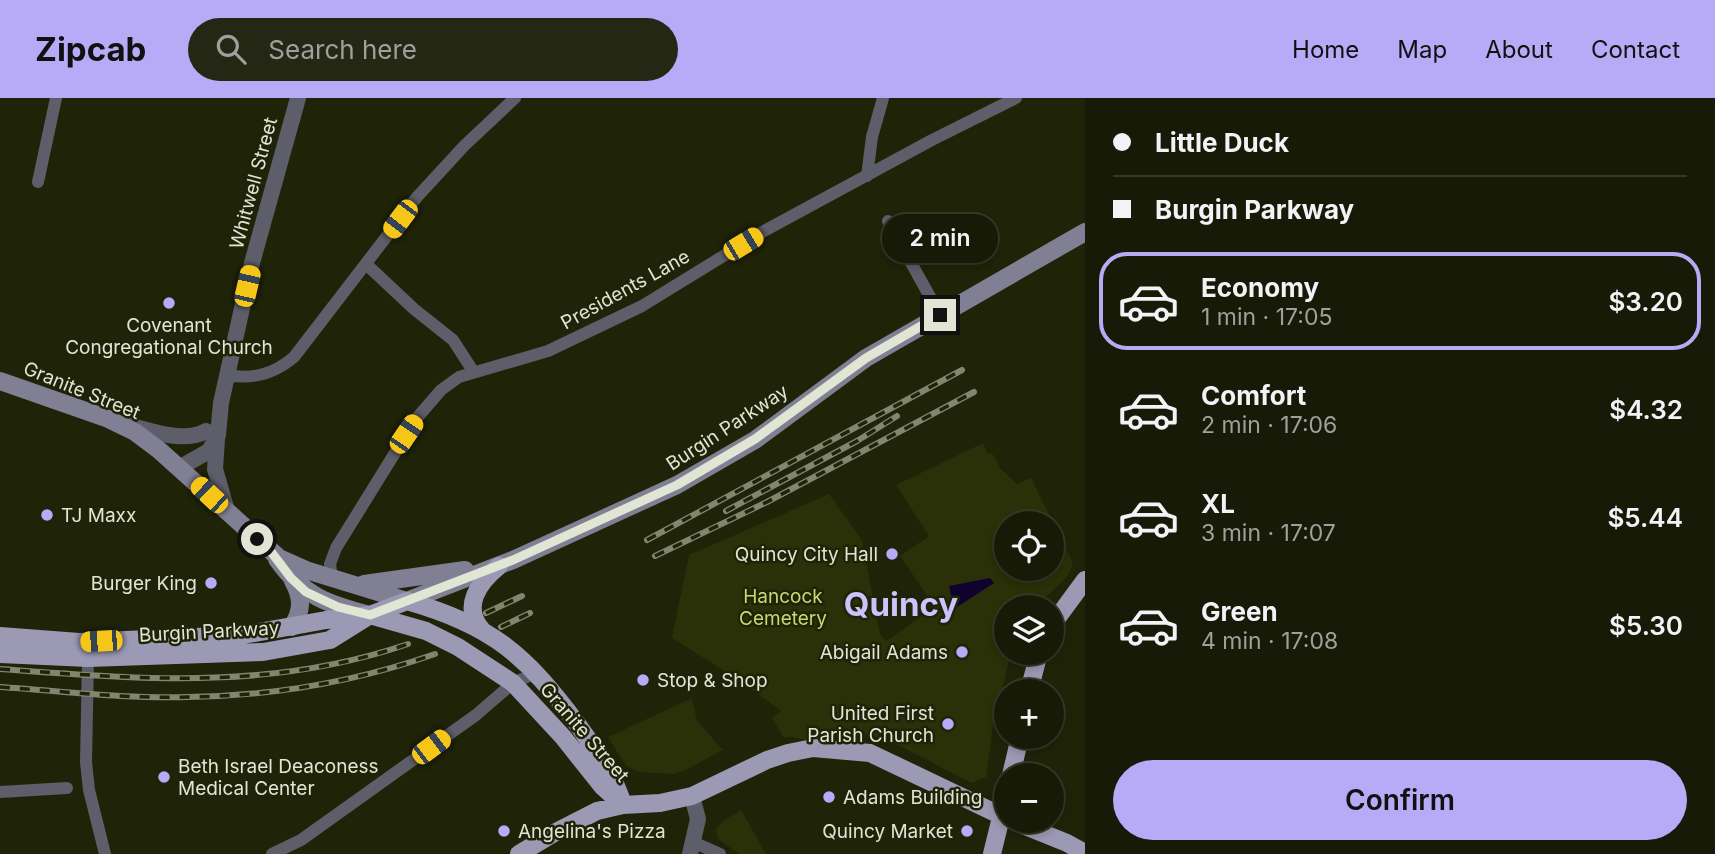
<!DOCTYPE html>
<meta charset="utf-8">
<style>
:root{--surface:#171a06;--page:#242714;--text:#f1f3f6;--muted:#9ea19b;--line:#363828;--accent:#b7abf7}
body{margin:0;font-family:Inter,sans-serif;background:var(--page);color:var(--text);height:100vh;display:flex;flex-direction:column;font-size:26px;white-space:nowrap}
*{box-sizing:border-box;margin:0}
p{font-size:23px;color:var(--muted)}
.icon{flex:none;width:38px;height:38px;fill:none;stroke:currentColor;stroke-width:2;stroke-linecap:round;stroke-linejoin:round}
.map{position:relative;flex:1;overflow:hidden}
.panel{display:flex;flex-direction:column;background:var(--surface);width:630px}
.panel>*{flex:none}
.hud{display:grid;align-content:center;height:154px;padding:0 28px;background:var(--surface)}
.controls{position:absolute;left:994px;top:413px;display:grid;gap:14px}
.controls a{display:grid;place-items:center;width:70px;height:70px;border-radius:50%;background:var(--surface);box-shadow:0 4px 10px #0003,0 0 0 2px var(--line);font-size:35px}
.end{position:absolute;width:32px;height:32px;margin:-16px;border:9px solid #e0e5d4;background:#111;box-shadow:0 0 0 4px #111}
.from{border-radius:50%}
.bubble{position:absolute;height:49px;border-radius:24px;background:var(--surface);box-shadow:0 4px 10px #0003,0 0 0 2px var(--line);font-size:23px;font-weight:600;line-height:49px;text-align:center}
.car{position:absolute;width:21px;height:42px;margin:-21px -10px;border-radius:9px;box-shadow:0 0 5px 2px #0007;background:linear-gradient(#f5c518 24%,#345 0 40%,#f5c518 0 76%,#345 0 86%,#f5c518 0)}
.hud b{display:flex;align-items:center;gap:24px;height:66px;font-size:26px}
.hud b+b{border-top:2px solid var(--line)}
.hud i{width:18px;height:18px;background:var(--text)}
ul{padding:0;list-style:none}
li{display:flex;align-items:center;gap:21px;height:98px;margin:0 14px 10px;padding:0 14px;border:4px solid transparent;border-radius:28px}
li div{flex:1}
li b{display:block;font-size:26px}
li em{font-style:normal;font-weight:600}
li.on{border-color:var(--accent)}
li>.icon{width:63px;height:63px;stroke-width:1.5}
.button{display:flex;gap:14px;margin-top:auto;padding:14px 28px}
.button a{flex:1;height:80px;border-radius:42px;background:var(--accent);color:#111;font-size:28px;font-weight:600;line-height:80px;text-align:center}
header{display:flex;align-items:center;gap:42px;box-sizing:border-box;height:98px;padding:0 35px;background:var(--accent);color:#111}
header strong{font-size:33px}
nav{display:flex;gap:38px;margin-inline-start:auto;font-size:24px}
.search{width:490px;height:63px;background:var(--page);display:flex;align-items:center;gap:18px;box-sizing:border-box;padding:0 24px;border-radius:38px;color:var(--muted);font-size:26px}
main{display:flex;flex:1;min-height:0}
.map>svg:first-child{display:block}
.green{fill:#2a3007;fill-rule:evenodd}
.water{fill:#10022e}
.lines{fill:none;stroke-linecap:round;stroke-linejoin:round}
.minor{stroke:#5e5d6a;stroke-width:12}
.tertiary{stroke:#5e5d6a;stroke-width:16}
.secondary{stroke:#817f93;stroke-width:18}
.primary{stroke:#9c99b4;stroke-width:18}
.rail-casing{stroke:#818670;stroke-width:6}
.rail{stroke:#1f2308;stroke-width:3.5;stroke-dasharray:10;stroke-linecap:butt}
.route{stroke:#e0e5d4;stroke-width:9}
.poi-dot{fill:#b7abf7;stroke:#1f2308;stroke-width:2.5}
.labels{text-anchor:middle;stroke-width:5;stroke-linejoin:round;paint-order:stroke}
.street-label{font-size:19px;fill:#e0e5d4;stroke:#1f2308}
.poi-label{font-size:19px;fill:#e0e5d4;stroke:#1f2308;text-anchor:start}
.park-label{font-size:19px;fill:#c5d96e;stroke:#1f2308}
.town-label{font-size:33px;font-weight:bold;fill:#ccc3fd;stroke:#1f2308}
</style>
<header>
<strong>Zipcab</strong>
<div class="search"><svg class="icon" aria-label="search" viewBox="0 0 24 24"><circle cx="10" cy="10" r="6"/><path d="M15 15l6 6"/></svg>Search here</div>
<nav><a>Home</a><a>Map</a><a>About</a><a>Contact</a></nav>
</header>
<main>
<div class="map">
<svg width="1085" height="756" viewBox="0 0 1085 756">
<rect width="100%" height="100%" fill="#1f2308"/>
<path class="green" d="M 983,345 L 988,356 L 992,355 L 1001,371 L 1017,386 L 1031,380 L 1073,465 C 1069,483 1047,495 1037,509 L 1006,509 L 1006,555 L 1011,555 L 993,627 L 986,679 L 971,685 C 932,666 890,637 846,632 L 848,637 C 834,635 822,642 807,642 C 798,641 793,638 784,640 L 772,620 L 781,613 L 739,582 L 672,540 L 689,457 L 829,396 L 862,442 L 880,536 L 886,543 L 935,509 L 900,458 L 929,438 L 896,387 ZM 1006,425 L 1052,425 L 1052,471 L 1006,471 Z
M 692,600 L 697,623 L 723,652 L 684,673 L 673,676 L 639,674 L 626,668 L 608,639 Z
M 741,712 L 766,756 L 739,756 L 718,741 L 716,731 L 724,722 Z"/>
<path class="water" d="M 990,480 L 994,485 L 954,511 L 949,488 Z"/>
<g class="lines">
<path class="minor" d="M 867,78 L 872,39 L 883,0
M 38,84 L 56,0
M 888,123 L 940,217
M 366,166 L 414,211 L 453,242 L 473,273
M 227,277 C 253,282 274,276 294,259 L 417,99 L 464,48 L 515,0
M 332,480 L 330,466 L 336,450 L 416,321 L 441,292 L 459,279 L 548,253 L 642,208 L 764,133 L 932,42 L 1016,0
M 88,560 L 86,664 L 89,692 L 105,756
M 0,694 L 67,690
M 693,744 L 720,756
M 272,756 L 301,742 L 476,617 L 513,585 L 536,575"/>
<path class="tertiary" d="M 127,327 C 151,332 183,346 206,333
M 217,341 L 215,371 L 227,413
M 179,370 L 209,353 L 218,337 L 221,305 L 252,165 L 298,0
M 690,756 L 698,721 L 692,698"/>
<path class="secondary" d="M 0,283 L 106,320 L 135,334 L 159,352 L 279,460 L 306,472 L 407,503 L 513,462 L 677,387 L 755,342 L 866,260 L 1085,134
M 277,461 C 303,498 327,506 369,517
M 364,486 L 465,472
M 292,529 C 302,513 303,501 293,483"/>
<path class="primary" d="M 1052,527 L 1085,482
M 482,532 C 461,509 479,484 499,468
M 0,538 L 79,544 L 243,537 L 326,522 L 370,517 L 426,533 L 458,549 L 513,585 L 563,639 L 602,688 L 623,707
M 0,556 L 88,560 L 263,554 L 330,542 L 370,517 L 407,503 C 492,527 526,557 578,627 C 596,653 614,676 623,707
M 1029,593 L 1039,555
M 1011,677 L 1020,639
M 1013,723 L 1067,745 L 1085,755
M 519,756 L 554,735 L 597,713 L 623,707 L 660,705 L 692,698 L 767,662 L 788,655 L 813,650 L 870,655 L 1006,720
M 992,756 L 1006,699"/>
<g class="rail-casing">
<path id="rail" d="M 726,413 L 857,343 L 897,318
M 647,442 L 962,272
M 655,458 L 767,404 L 974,294
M 486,515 L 522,498
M 501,529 L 530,515
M 0,571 C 142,581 270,593 408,546
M 0,589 C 62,593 125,601 188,599 C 272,598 355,584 435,556"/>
</g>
<use href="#rail" class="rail"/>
</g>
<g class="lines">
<path class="route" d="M 257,441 L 272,455 L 291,480 L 306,494 L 338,509 L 370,517 L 513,462 L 677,387 L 755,341 L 866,260 L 940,217"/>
</g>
<g class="poi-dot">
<circle cx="169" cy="205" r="7"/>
<circle cx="47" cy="417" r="7"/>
<circle cx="892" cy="456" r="7"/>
<circle cx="211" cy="485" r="7"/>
<circle cx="962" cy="554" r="7"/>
<circle cx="643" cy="582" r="7"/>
<circle cx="948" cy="626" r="7"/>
<circle cx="164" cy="679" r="7"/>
<circle cx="829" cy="699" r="7"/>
<circle cx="504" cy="733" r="7"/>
<circle cx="967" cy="733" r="7"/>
</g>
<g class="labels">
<g class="street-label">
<text transform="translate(253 85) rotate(-75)" y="7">Whitwell Street</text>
<text transform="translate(625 191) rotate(-29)" y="7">Presidents Lane</text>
<text transform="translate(82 292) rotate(22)" y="7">Granite Street</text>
<text transform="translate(727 329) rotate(-33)" y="7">Burgin Parkway</text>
<text transform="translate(209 533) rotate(-3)" y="7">Burgin Parkway</text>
<text transform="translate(585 634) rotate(49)" y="7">Granite Street</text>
</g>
<g class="poi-label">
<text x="169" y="234" text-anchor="middle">Covenant<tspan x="169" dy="22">Congregational Church</tspan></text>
<text x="61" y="424">TJ Maxx</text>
<text x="878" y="463" text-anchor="end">Quincy City Hall</text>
<text x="197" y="492" text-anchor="end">Burger King</text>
<text x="948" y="561" text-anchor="end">Abigail Adams</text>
<text x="657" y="589">Stop &amp; Shop</text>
<text x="934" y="622" text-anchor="end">United First<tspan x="934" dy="22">Parish Church</tspan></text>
<text x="178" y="675">Beth Israel Deaconess<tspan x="178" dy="22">Medical Center</tspan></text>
<text x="843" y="706">Adams Building</text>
<text x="518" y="740">Angelina's Pizza</text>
<text x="953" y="740" text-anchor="end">Quincy Market</text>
</g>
<g class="park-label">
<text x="783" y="505">Hancock<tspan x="783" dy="22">Cemetery</tspan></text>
</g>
<g class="town-label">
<text x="901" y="518">Quincy</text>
</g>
</g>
</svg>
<div class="controls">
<a><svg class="icon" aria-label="locate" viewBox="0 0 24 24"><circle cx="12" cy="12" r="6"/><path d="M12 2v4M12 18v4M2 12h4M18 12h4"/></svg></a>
<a><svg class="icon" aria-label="layers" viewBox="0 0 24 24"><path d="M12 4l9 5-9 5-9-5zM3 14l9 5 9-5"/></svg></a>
<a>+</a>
<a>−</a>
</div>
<i class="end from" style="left:257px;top:441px"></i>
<i class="end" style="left:940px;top:217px"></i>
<div class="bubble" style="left:882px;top:116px;width:116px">2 min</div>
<i class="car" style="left:400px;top:121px;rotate:217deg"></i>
<i class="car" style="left:743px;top:146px;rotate:59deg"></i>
<i class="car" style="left:247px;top:188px;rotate:13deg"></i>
<i class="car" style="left:406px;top:336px;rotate:34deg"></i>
<i class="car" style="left:209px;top:397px;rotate:313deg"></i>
<i class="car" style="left:101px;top:543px;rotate:267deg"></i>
<i class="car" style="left:431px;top:649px;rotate:53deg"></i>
</div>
<section class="panel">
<div class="hud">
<b><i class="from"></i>Little Duck</b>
<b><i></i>Burgin Parkway</b>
</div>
<ul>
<li class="on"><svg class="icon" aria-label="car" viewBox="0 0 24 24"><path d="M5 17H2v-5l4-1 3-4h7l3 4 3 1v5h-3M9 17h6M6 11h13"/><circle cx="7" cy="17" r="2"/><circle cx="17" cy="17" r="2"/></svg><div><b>Economy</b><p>1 min · 17:05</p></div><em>$3.20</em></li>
<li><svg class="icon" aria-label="car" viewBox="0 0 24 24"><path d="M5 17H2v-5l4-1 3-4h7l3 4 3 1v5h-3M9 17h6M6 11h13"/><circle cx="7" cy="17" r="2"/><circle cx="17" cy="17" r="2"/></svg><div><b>Comfort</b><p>2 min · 17:06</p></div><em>$4.32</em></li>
<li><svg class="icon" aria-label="car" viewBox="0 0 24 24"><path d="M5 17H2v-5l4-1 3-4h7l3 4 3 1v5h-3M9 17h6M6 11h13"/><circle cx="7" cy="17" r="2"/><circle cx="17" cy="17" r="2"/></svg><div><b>XL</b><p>3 min · 17:07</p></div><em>$5.44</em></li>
<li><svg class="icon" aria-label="car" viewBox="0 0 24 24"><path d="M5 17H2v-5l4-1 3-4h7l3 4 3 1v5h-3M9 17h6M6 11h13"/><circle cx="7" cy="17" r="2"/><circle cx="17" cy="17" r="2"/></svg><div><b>Green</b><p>4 min · 17:08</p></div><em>$5.30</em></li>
</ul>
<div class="button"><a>Confirm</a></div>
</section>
</main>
